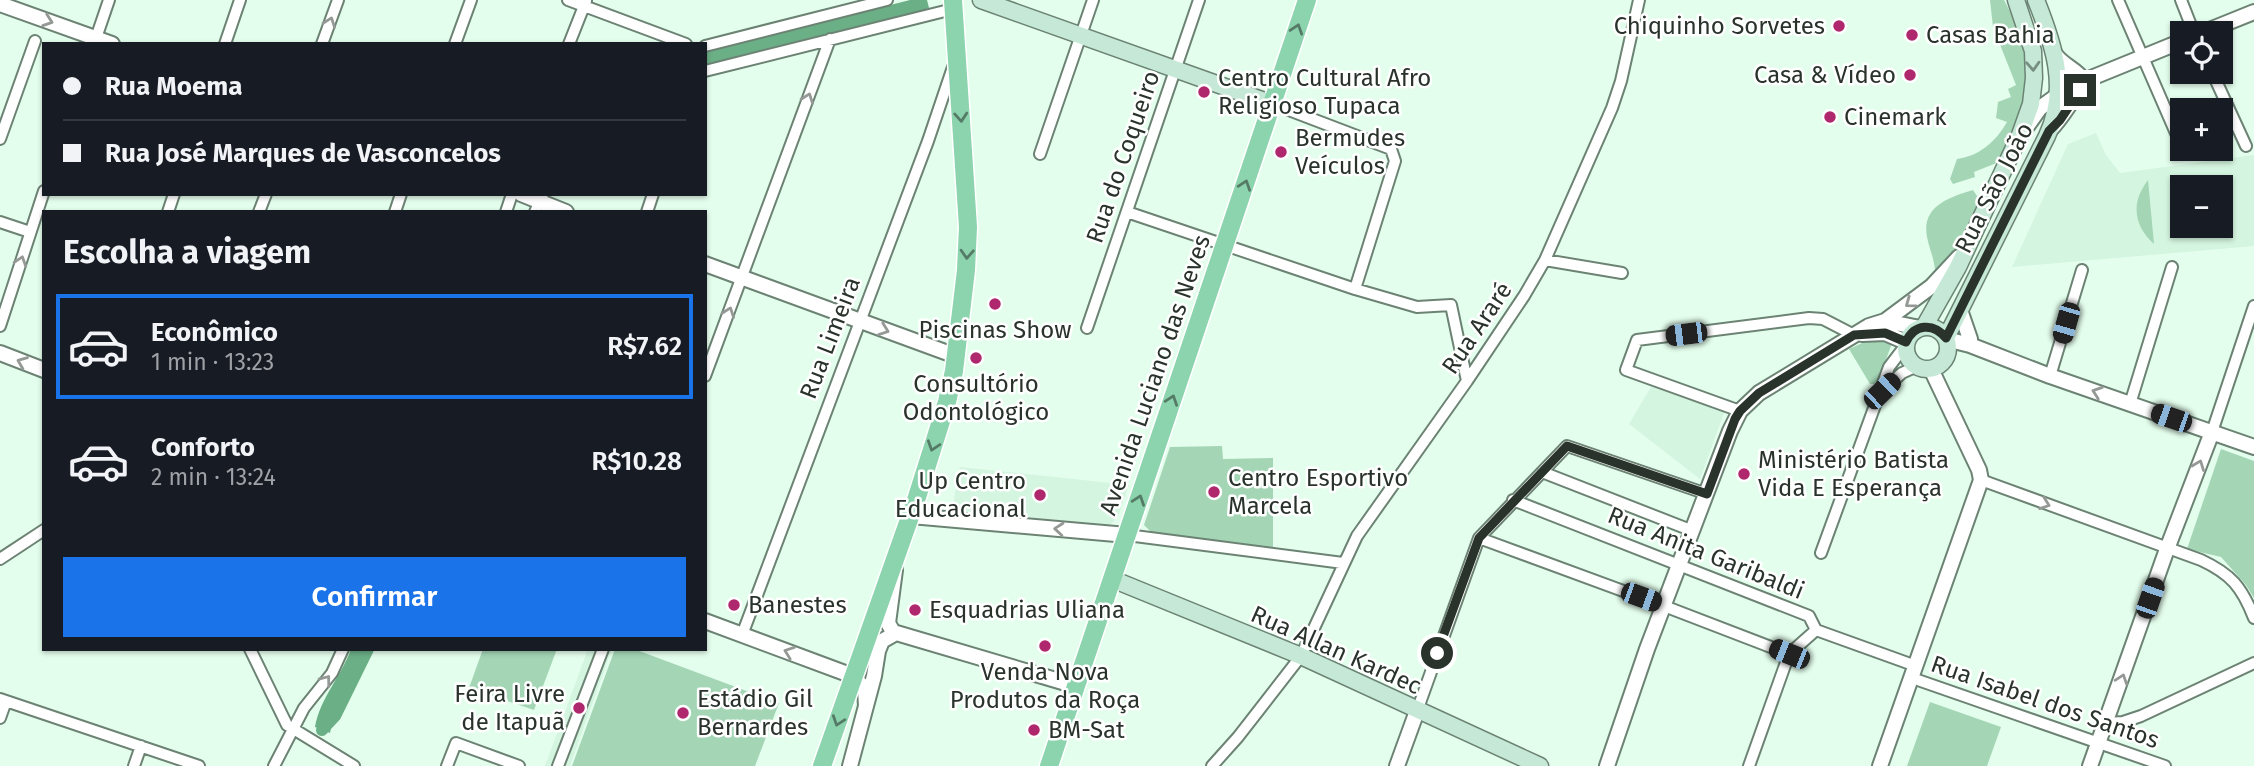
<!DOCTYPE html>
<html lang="pt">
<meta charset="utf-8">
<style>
:root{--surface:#171b24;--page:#242831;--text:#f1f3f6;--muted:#9ea1a6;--line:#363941;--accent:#1a73e8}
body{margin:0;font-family:"Fira Sans",sans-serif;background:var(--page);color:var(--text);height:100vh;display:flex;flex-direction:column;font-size:26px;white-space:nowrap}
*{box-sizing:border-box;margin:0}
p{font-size:23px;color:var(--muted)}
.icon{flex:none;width:38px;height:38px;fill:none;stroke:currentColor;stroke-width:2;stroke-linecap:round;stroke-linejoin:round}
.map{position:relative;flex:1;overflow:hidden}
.panel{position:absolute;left:42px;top:210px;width:665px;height:441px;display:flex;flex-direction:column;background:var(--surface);border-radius:0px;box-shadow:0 2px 5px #0004}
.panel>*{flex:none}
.hud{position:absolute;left:42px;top:42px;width:665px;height:154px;border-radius:0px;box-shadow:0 2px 5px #0004;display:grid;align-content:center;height:154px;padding:0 21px;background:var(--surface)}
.buttons{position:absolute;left:2170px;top:21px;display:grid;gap:14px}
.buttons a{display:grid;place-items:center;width:63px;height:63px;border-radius:0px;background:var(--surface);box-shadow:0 2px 5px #0004;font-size:35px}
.end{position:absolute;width:32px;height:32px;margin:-16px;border:9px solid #29332c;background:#fff;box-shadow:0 0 0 4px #fff}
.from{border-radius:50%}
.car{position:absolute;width:21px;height:42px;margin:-21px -10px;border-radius:9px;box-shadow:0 0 5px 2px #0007;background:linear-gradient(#222 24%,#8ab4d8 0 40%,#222 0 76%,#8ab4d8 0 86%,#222 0)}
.hud b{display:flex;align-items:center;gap:24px;height:66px;font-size:26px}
.hud b+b{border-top:2px solid var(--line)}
.hud i{width:18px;height:18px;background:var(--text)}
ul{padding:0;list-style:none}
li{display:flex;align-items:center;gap:21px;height:105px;margin:0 14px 10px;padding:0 7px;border:4px solid transparent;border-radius:0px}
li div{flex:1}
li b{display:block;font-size:26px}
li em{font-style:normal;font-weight:600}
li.selected{border-color:var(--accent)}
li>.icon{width:63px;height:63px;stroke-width:1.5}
h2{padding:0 21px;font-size:32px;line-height:84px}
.primary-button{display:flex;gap:14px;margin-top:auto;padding:14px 21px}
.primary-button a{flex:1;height:80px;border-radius:0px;background:var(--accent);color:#fff;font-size:28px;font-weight:600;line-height:80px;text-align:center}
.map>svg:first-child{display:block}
.built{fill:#d4f5df;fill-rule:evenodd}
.green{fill:#a4d6b6}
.water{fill:#6baf86}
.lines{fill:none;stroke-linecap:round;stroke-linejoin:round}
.canal{stroke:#6baf86;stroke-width:12}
.minor-casing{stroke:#6c8374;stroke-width:14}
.tertiary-casing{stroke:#6c8374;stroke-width:18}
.secondary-casing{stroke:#6c8374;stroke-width:19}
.primary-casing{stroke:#fff;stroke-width:21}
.minor{stroke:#fff;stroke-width:10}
.tertiary{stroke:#fff;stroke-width:14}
.secondary{stroke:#c5e9d6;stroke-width:16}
.primary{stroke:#8bd4ae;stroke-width:18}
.oneway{stroke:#949996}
.oneway2{stroke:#557b66}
.oneway3{stroke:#778e81}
.route{stroke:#29332c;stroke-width:9}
.poi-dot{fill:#af276c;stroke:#fff;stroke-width:2.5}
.labels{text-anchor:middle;stroke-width:5;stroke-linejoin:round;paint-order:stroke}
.poi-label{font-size:24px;fill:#29332c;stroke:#fff;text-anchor:start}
.street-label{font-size:24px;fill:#29332c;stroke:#fff}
</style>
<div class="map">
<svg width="2254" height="766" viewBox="0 0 2254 766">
<rect width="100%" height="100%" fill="#e4feed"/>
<path class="built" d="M 2096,133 L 2106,155 L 2120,173 L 2254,155 L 2254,246 L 2012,267 L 2068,144 ZM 2182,187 L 2221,187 L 2221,226 L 2182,226 Z
M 1651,387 L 1725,410 L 1700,479 L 1629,424 Z
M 960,467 L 1018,473 L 1129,485 L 1118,517 L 1110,525 L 952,510 Z
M 588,649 L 612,649 L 570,766 L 545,766 Z"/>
<path class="green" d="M 1990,0 L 2004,0 C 2025,38 2035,73 2021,117 C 2016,132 2006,147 1999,162 L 1974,172 L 1975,177 L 1953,184 L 1950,179 L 1957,159 C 1980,156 1996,141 2007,122 L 1996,118 L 1998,102 L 2011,97 L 2008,89 L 2016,85 L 1993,27 Z
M 2148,180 L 2154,244 C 2133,225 2131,202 2148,180 Z
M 1973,190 L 1977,196 L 1982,193 C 1983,213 1953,262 1935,270 C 1934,258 1929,248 1927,237 C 1921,206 1950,197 1973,190 Z
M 1881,337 L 1891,343 L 1891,346 L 1877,384 L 1870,384 L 1849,349 L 1871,339 Z
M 1222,446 L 1223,459 L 1273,458 L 1273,550 L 1152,533 L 1144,525 L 1170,447 Z
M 2221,449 L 2254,461 L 2254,598 L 2246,585 L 2221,557 L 2187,549 Z
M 483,649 L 557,649 L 534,710 L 469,688 Z
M 615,649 L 634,649 L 779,703 L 755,766 L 572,766 Z
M 1930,702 L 2001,727 L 1987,766 L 1907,766 Z"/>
<path class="water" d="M 910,0 L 927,0 L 929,8 L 913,14 L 705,65 L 705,52 Z
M 351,649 L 369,649 L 354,683 C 337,692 334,716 330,733 L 315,727 C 320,698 341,677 351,649 Z"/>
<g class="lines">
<path class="canal" d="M 322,730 L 335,716 L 368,649"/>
<g class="minor-casing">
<path id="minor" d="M 568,0 L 686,44
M 2118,0 L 2182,147
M 2181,0 L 2194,33
M 94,44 L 109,0
M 225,44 L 240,0
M 322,44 L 338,0
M 455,44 L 471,0
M 569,44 L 586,1
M 705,46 L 887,0
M 705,71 L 953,9
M 2212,72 L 2246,146
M 1273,104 L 1391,149 L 1395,161 L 1355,289
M 0,139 L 35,41
M 1040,154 L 1093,0
M 168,212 L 174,194
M 259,212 L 266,194
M 395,212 L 401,194
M 506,212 L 512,194
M 535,212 L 543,194
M 647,212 L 653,194
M 1127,212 L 1355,289 L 1417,307 L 1451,305 L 1467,381
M 0,222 L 30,232
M 1545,260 L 1622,273
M 0,326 L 44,191
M 1087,328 L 1199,0
M 705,376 L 830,39
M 2050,376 L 2082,270
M 1884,389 L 1902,373 L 1915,367
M 2130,404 L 2172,267
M 1740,411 L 1626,370 L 1637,340 L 1809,318 L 1823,319 L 1854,335
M 2212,432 L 2254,306
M 1542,472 L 1693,531
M 1981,480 L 2201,560 C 2231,574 2242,587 2254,618
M 1513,500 L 1809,616 L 1816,630 L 1916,666
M 1127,535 L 1343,563
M 1479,538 L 1664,606 L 1789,654
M 1821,553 L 1889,367 L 1905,346
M 0,559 L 44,530
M 742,635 L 928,141 L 953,67
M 250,649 L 287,725 L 354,766
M 1912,678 L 2165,766
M 0,699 L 199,766
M 1417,711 L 1479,538 L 1567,446 L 1707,494
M 0,718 L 6,701
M 2107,723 L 2123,722 L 2141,716 L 2254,663
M 134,766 L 141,746
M 274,766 L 304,708 L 332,673 L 343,649
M 447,766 L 456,743 L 519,766
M 558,766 L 603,649
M 1212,766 L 1238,737 L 1301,656 L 1357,536 L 1467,381 L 1524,296 L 1545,260 L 1612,108 L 1621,81 L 1639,0
M 1749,766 L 1789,654 L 1816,630"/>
</g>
<g class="tertiary-casing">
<path id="tertiary" d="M 0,4 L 112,44
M 2202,33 L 2254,12
M 2054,53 C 2062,66 2077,69 2084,81
M 2025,129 L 2040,108 L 2069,87 L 2182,41
M 2050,130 C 2065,115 2073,95 2089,81
M 521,194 L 566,212
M 705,264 L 956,356
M 1960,310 L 1970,339 L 1970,345
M 1885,321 L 1932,286 L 1959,257
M 1862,334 L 1885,333 L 1906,342
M 1946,339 L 1970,345 L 2050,376 L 2254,447
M 0,353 L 44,370
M 911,516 L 1127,535
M 895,570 L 888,623 L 893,632 L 1076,686
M 705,621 L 853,676 L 865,689 L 866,706
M 850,766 L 874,676 L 878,651 L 882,641 L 896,633
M 1397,766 L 1417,711
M 1607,766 L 1647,649 L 1730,431 L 1740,411 L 1759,393 L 1869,326 L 1885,321 L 1920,328
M 1880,766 L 1981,480 L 1979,470 L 1931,369
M 2090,766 L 2167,549 L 2212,432"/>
</g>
<g class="secondary-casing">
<path id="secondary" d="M 981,0 L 1273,104
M1906 348a21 21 0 1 1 42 0a21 21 0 1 1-42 0Z
M 1924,327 L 1958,267 L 2020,135 L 2031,104 L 2034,78 L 2033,51 L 2016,0
M 1946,338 L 2047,136 C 2069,89 2054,45 2036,0
M 1112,579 L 1301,656 L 1540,766"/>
</g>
<g class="primary-casing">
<path id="primary" d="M 822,766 L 917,497 L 947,402 L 954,371 L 966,270 L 968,227 L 953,0
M 1049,766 L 1307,0"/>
</g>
<use href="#minor" class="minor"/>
<use href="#tertiary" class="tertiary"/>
<use href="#secondary" class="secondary"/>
<use href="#primary" class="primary"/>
</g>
<defs><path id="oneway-chevron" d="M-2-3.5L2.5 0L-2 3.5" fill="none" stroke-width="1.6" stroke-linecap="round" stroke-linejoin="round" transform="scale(1.75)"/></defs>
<g class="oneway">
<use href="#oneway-chevron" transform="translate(48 21) rotate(19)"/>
<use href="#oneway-chevron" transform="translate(330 22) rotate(-70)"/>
<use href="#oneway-chevron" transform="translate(808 98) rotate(-70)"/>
<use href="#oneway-chevron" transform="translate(21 261) rotate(-72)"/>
<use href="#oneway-chevron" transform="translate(1910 303) rotate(144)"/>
<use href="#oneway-chevron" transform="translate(729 312) rotate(-70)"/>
<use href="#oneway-chevron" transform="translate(884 330) rotate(20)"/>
<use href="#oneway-chevron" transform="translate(22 362) rotate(-158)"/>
<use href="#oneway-chevron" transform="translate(2097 392) rotate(-161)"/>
<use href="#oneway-chevron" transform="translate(2199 465) rotate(-69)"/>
<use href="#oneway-chevron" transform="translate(2045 504) rotate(20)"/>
<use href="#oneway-chevron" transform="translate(1059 529) rotate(-175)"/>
<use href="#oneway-chevron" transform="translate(789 652) rotate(-160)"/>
<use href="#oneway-chevron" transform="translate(2122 679) rotate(-71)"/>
<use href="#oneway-chevron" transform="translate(326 680) rotate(-53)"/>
</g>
<g class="oneway2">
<use href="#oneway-chevron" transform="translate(1297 29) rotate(-72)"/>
<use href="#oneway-chevron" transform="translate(961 117) rotate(86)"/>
<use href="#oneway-chevron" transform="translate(1245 185) rotate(-71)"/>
<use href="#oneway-chevron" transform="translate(967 254) rotate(93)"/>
<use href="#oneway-chevron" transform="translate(1172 400) rotate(-71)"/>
<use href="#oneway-chevron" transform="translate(933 446) rotate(108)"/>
<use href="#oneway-chevron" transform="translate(1139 500) rotate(-71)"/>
<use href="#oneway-chevron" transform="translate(838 721) rotate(109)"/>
</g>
<use class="oneway3" href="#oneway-chevron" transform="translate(2033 66) rotate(87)"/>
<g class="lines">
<path class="route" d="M 1437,653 L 1479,538 L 1567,446 L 1707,494 L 1735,419 L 1740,411 L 1759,393 L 1854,335 L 1885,333 L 1906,342 C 1914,324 1933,322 1946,338 L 2049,131 L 2060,120 L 2080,90"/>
</g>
<g class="poi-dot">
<circle cx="1839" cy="26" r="7"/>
<circle cx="1912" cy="35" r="7"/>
<circle cx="1910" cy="75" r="7"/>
<circle cx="1204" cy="92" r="7"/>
<circle cx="1830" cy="117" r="7"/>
<circle cx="1281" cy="152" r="7"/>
<circle cx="995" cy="304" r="7"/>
<circle cx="976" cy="358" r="7"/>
<circle cx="1744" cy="474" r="7"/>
<circle cx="1214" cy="492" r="7"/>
<circle cx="1040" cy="495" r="7"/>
<circle cx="734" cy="605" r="7"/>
<circle cx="915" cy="610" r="7"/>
<circle cx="1045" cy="646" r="7"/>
<circle cx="579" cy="708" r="7"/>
<circle cx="683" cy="713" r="7"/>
<circle cx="1034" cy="730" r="7"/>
</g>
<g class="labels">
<g class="poi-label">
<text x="1825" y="34" text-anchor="end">Chiquinho Sorvetes</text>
<text x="1926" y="43">Casas Bahia</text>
<text x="1896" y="83" text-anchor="end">Casa &amp; Vídeo</text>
<text x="1218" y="86">Centro Cultural Afro<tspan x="1218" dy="28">Religioso Tupaca</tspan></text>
<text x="1844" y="125">Cinemark</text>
<text x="1295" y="146">Bermudes<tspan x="1295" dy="28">Veículos</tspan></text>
<text x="995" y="338" text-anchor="middle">Piscinas Show</text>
<text x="976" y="392" text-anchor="middle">Consultório<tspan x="976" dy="28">Odontológico</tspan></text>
<text x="1758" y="468">Ministério Batista<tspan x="1758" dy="28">Vida E Esperança</tspan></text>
<text x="1228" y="486">Centro Esportivo<tspan x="1228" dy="28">Marcela</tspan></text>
<text x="1026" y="489" text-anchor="end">Up Centro<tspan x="1026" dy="28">Educacional</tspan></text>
<text x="748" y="613">Banestes</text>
<text x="929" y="618">Esquadrias Uliana</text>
<text x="1045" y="680" text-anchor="middle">Venda Nova<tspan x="1045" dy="28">Produtos da Roça</tspan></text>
<text x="565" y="702" text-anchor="end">Feira Livre<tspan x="565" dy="28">de Itapuã</tspan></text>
<text x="697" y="707">Estádio Gil<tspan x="697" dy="28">Bernardes</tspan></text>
<text x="1048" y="738">BM-Sat</text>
</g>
<g class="street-label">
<text transform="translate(1123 157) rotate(-71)" y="8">Rua do Coqueiro</text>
<text transform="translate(1994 188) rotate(-63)" y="8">Rua São João</text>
<text transform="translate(1477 328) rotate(-56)" y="8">Rua Araré</text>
<text transform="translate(830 338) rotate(-69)" y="8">Rua Limeira</text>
<text transform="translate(1155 375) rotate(-71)" y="8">Avenida Luciano das Neves</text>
<text transform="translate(1706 553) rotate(22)" y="8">Rua Anita Garibaldi</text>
<text transform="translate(1336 650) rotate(24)" y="8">Rua Allan Kardec</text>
<text transform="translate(2045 702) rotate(19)" y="8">Rua Isabel dos Santos</text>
</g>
</g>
</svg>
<div class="buttons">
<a><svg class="icon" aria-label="locate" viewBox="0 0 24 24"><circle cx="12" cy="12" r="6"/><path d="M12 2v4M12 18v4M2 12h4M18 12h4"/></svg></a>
<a>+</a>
<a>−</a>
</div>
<i class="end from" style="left:1437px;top:653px"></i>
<i class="end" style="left:2080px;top:90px"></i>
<i class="car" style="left:2066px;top:323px;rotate:196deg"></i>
<i class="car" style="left:1686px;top:334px;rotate:263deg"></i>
<i class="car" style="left:1882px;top:391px;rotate:46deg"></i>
<i class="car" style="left:2171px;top:418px;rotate:289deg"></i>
<i class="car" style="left:1641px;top:597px;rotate:110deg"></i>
<i class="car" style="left:2150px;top:598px;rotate:19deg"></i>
<i class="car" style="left:1789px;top:654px;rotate:292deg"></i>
<div class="hud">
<b><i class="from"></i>Rua Moema</b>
<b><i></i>Rua José Marques de Vasconcelos</b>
</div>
<section class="panel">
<h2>Escolha a viagem</h2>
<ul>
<li class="selected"><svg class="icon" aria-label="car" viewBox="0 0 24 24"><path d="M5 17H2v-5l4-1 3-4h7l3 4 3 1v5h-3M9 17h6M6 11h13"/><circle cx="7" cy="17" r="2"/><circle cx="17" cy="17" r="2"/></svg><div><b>Econômico</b><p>1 min · 13:23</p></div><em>R$7.62</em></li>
<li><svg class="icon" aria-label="car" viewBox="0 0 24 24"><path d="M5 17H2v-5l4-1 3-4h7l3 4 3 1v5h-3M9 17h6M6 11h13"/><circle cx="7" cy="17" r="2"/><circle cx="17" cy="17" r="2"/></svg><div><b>Conforto</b><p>2 min · 13:24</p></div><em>R$10.28</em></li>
</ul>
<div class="primary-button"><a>Confirmar</a></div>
</section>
</div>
